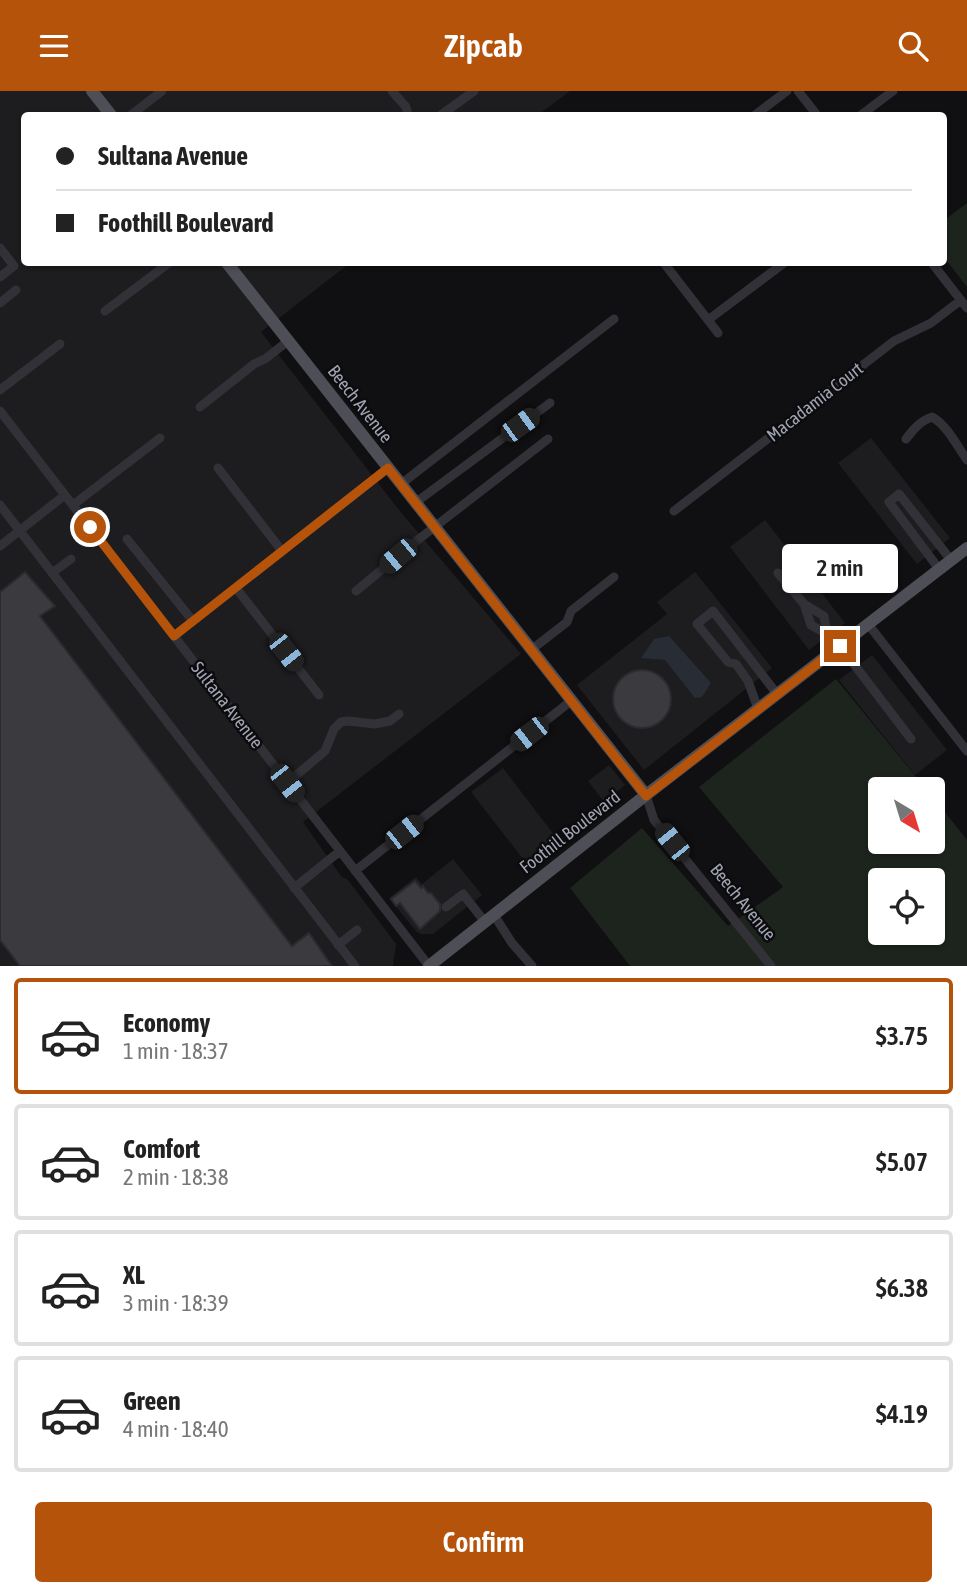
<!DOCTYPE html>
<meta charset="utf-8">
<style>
:root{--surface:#fff;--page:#f2f2f2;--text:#222;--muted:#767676;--line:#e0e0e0;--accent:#b45309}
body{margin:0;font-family:"Asap Condensed",sans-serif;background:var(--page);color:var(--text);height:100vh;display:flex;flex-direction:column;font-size:26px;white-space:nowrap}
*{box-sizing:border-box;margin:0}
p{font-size:23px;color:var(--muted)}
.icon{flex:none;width:38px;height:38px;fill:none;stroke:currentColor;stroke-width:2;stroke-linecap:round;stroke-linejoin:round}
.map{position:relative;height:875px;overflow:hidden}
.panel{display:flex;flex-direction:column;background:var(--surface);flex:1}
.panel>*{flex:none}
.guide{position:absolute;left:21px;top:21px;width:926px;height:154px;border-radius:7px;box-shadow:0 2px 5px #0004;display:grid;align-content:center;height:154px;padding:0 35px;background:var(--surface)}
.needle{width:46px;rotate:142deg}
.fabs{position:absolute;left:868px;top:686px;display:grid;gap:14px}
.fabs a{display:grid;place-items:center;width:77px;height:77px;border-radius:7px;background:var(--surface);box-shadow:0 2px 5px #0004;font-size:35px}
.end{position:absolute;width:32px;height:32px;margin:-16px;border:9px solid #b45309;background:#fff;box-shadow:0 0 0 4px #fff}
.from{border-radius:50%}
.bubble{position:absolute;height:49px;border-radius:7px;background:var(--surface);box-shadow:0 2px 5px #0004;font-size:23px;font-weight:600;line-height:49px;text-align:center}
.car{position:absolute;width:21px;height:42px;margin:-21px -10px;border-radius:9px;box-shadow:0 0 5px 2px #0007;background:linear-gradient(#222 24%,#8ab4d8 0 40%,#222 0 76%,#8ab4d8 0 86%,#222 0)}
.guide b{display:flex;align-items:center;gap:24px;height:66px;font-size:26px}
.guide b+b{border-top:2px solid var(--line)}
.guide i{width:18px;height:18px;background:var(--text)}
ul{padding:12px 0 0;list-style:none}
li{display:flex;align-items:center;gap:21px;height:116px;margin:0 14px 10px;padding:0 21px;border:4px solid var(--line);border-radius:7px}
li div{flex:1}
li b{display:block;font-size:26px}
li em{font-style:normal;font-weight:600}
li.on{border-color:var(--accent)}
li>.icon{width:63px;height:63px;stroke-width:1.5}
.action{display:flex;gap:14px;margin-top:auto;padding:14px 35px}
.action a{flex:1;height:80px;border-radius:7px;background:var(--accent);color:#fff;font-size:28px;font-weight:600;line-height:80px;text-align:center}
header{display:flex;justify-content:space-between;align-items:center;height:91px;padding:0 35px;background:var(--accent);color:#fff;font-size:32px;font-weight:600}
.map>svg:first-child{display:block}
.built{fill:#1d1c1f}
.green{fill:#1d241e;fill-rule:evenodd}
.water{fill:#272c35}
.building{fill:#3a3a3f;stroke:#2b2a2e;stroke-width:2}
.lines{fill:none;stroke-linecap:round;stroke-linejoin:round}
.minor{stroke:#313137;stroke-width:9}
.major{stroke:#4d4e56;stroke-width:12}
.route{stroke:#b45309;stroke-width:9}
.labels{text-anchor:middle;stroke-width:5;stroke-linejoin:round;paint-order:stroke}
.street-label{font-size:18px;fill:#a1a4b3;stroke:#0c0b0d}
</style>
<header><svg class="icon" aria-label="menu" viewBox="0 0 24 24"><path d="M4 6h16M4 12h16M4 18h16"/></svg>Zipcab<svg class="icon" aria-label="search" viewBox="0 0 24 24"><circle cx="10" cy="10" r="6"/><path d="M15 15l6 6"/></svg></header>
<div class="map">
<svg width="967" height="875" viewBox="0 0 967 875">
<rect width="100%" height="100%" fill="#101012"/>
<path class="built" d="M 0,0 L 570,0 L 538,24 L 24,24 L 24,172 L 350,172 L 261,241 L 399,419 L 521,563 L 303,731 L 341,785 L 348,789 L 396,853 L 393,875 L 0,875 Z
M 871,347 L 950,447 L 917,473 L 838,372 Z
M 765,429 L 845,532 L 809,559 L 730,456 Z
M 695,481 L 772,577 L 644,679 L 577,594 L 667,523 L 657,511 Z
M 872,564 L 947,659 L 915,684 L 839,589 Z
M 609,674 L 625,694 L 604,711 L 588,690 Z
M 503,677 L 558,749 L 527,773 L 471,701 Z
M 453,768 L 482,804 L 433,843 L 421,843 L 416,840 L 389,807 L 416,786 L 422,793 Z"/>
<path class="green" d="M 967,112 L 967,196 L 943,165 L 943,130 Z
M 836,588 L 926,698 L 880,698 L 880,751 L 933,751 L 933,706 L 967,749 L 967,875 L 630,875 L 570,797 L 642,737 L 728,835 L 783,796 L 699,696 ZM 880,789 L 933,789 L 933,842 L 880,842 Z"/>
<path class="water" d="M 669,545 L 711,592 L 702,606 L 695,607 L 665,569 L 641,567 L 654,548 Z"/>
<path class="building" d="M 25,481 L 55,515 L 40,525 L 292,855 L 309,842 L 332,875 L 20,875 L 0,849 L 0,501 Z
M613 608a29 29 0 1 1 58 0a29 29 0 1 1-58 0Z
M 415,790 L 421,797 L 423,795 L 428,802 L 431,802 L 440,813 L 440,820 L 420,838 L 400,812 L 396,815 L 391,808 Z"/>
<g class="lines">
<path class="minor" d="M 392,0 L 406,16 L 408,24
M 798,0 L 817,24
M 131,24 L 162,0
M 441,24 L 474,0
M 755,24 L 787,0
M 861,24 L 893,0
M 0,157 L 14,175 L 0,186
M 664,172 L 718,242
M 932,172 L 967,217
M 0,212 L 16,199
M 105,220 L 169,172
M 708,229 L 784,172
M 0,299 L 60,253
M 200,316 L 254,273 L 265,268 L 288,250
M 0,320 L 429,875
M 906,348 C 913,339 920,330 932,326 C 947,334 957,355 967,369
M 218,377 L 282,460
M 401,393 L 614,228
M 415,412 L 550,312
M 0,414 L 355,875
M 73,414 L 160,347
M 674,420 L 894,250 L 931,232 L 961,209
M 127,448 L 193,530
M 0,455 L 65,404
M 939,478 L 889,411 L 899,403 L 951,469
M 52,482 L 71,468
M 778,482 L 804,513 L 824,525 L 827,543
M 236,497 L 319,604
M 356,500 L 419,448 L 548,348
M 804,513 L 811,534 L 827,543 L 840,555 L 911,648
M 868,533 L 967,660
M 174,545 L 388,377
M 531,559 L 567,531 L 571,520 L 614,486
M 758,618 L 748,590 L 736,573 L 728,571 L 697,533 L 713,520 L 777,603
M 287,692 L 325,660 L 334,638 L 341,631 L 348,630 L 375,633 L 390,630 L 399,623
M 646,704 L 654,729 L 771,875
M 355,780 L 571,610
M 294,797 L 340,760
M 446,816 L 463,803 L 485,831
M 494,824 L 512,852 L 532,875
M 338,854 L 357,839"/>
<path class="major" d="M 92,0 L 111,24
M 227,172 L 646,704
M 429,875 L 646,704 L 967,457"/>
</g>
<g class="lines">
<path class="route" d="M 90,436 L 174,545 L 388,377 L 646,705 L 840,555"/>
</g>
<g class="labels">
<g class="street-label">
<text transform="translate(815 311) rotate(-38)" y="6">Macadamia Court</text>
<text transform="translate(360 313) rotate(52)" y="6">Beech Avenue</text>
<text transform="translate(227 614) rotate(52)" y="6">Sultana Avenue</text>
<text transform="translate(570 741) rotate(-38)" y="6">Foothill Boulevard</text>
<text transform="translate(743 811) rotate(51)" y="6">Beech Avenue</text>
</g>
</g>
</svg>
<div class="fabs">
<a><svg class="needle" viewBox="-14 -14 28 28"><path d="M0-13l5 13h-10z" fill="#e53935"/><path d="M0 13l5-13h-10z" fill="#767676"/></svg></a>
<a><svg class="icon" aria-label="locate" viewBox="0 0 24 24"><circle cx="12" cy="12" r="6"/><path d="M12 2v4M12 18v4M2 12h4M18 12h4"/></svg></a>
</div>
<i class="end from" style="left:90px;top:436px"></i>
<i class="end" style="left:840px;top:555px"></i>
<div class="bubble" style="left:782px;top:453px;width:116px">2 min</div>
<i class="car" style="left:520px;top:334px;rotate:54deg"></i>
<i class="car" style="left:398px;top:465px;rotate:230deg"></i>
<i class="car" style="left:286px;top:561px;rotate:142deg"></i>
<i class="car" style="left:529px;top:643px;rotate:232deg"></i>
<i class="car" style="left:287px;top:692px;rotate:142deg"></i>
<i class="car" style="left:404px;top:741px;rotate:52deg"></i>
<i class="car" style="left:672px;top:751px;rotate:321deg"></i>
<div class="guide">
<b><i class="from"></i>Sultana Avenue</b>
<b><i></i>Foothill Boulevard</b>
</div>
</div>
<section class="panel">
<ul>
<li class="on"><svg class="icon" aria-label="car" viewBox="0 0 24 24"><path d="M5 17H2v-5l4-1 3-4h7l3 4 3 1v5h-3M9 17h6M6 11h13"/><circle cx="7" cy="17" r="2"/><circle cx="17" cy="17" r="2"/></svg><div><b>Economy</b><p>1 min · 18:37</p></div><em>$3.75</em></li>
<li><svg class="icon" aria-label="car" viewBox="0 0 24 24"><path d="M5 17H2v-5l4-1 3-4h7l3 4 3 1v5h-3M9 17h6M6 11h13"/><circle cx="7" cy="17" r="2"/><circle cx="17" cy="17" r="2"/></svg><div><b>Comfort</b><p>2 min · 18:38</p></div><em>$5.07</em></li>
<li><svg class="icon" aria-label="car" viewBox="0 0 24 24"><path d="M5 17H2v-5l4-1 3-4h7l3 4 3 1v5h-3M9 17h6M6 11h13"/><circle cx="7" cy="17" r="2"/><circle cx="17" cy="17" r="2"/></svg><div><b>XL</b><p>3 min · 18:39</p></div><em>$6.38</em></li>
<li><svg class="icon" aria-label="car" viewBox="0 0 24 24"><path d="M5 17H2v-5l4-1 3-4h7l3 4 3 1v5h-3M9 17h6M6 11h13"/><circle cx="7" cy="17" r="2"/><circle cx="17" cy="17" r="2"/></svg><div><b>Green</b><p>4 min · 18:40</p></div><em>$4.19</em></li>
</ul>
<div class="action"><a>Confirm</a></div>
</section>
